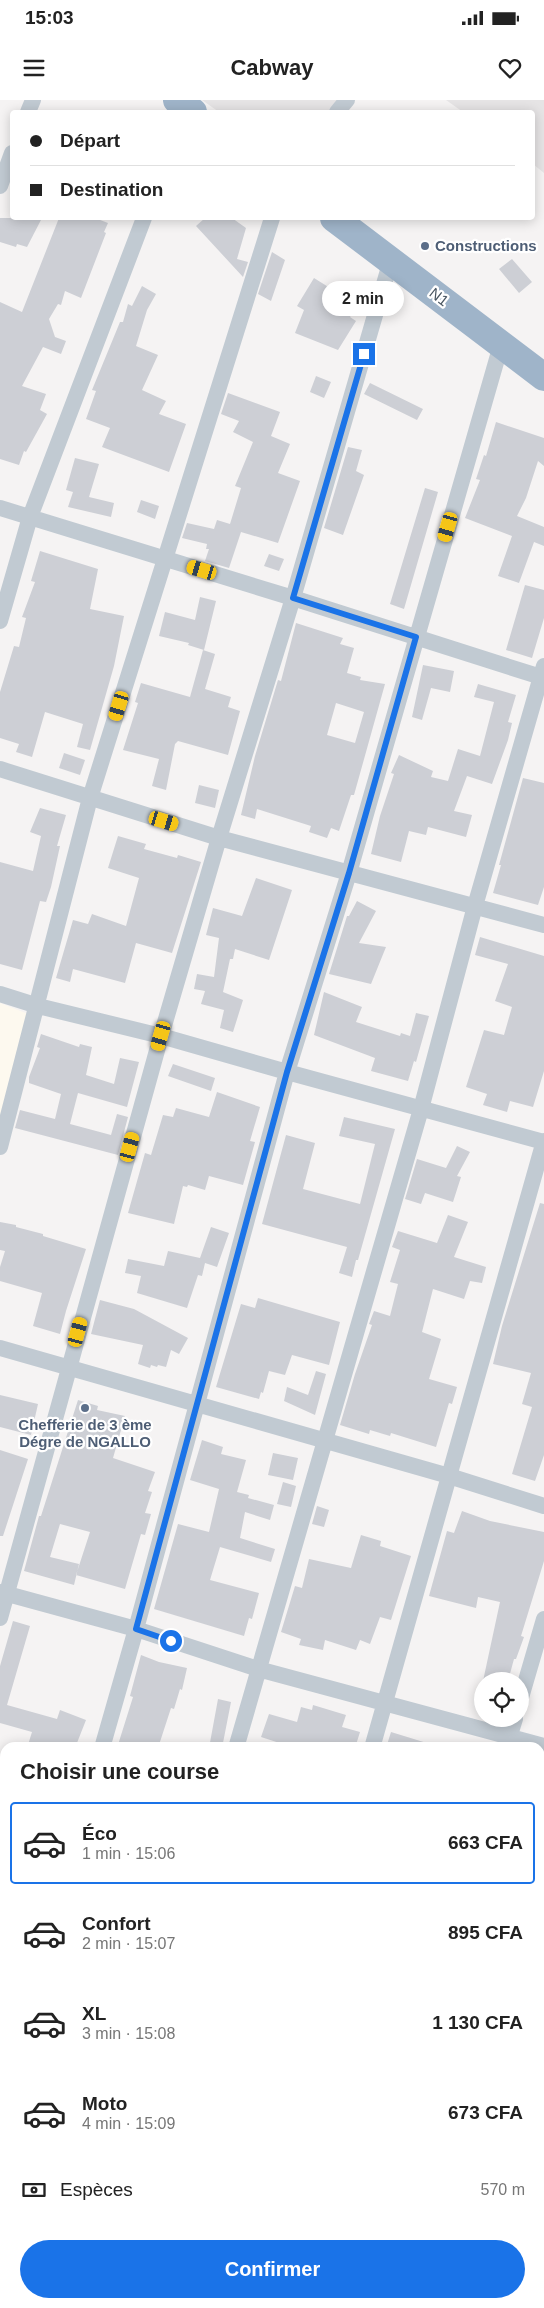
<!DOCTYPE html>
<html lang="fr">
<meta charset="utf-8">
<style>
:root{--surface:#fff;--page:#f2f2f2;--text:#222;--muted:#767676;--line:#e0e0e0;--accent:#1a73e8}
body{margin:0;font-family:Arial,sans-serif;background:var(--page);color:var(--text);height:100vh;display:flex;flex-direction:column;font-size:19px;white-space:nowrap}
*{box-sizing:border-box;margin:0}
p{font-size:16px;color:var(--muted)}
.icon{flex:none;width:28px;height:28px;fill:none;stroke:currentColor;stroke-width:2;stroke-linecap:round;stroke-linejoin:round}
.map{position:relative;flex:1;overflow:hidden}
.side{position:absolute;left:0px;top:1642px;width:545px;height:566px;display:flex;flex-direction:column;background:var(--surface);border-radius:15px 15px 0 0;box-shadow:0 2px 12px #0003}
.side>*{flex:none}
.top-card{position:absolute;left:10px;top:10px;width:525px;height:110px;border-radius:5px;box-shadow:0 2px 12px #0003;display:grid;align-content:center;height:110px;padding:0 20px;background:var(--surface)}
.tools{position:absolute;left:474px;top:1572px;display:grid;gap:10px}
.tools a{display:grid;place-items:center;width:55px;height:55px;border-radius:50%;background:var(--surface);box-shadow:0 2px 12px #0003;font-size:25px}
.end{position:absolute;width:22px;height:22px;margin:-11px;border:6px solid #1a73e8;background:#fff;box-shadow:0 0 0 2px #fff}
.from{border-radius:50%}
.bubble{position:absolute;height:35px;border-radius:18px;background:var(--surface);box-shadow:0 2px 12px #0003;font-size:16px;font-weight:700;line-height:35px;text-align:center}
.car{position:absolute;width:15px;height:30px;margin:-15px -8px;border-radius:6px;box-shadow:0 0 4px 1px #0007;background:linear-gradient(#f5c518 24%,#345 0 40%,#f5c518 0 76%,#345 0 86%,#f5c518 0)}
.top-card b{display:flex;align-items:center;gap:18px;height:48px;font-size:19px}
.top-card b+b{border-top:1px solid var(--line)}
.top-card i{width:12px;height:12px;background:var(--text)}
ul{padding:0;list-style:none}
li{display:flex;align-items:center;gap:15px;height:82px;margin:0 10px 8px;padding:0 10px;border:2px solid transparent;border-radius:5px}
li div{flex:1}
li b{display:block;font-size:19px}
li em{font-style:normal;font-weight:700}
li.current{border-color:var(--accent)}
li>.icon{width:45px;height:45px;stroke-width:1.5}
h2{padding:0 20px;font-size:22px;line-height:60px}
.pay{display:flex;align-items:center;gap:12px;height:55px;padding:0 20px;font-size:19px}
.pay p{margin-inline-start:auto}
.button{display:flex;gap:10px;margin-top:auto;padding:10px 20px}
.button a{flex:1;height:58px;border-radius:30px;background:var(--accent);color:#fff;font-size:20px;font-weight:700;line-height:58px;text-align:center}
.status{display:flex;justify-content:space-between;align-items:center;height:35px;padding:0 25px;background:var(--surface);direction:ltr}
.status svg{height:14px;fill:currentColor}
header{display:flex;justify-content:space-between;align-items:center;height:65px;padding:0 20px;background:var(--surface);font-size:22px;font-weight:700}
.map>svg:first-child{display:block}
.commercial{fill:#fdf9ef}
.education{fill:#e6e4e5}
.building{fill:#cdcfd5;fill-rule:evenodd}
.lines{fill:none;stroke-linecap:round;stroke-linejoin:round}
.minor{stroke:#c1cad2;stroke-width:16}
.trunk{stroke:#9fb4c9;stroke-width:28}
.route{stroke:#1a73e8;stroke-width:6}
.service-dot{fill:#5c6f8a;stroke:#fff;stroke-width:2}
.labels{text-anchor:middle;stroke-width:4.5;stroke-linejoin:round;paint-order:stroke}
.service-label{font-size:15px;font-weight:bold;fill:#4e5e75;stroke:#fff;text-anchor:start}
.street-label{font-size:15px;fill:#4a5661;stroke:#fff}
</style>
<div class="status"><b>15:03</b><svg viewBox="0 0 49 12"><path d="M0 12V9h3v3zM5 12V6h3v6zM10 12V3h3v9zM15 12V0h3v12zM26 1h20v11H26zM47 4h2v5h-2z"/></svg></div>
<header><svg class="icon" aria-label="menu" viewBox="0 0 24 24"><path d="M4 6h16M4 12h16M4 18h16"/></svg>Cabway<svg class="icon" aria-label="heart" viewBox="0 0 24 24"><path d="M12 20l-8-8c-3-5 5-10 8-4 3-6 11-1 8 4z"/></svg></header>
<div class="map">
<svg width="544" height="2208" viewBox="0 0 544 2208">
<rect width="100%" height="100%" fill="#f5f3f3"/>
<path class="commercial" d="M 0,903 L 31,915 L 0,1022 Z"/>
<path class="education" d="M 202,0 L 341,0 L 331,12 L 219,12 Z
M 446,0 L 544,0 L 544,73 L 533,64 L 532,12 L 463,12 Z"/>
<path class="building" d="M 0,118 L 42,118 L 27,147 L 17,144 L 16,147 L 0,142 Z
M 59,118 L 95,118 L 108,123 L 104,132 L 106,133 L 81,198 L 65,191 L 61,205 L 58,204 L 49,219 L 55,237 L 66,241 L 61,254 L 43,247 L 22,286 L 46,294 L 40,310 L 47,314 L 26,352 L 24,351 L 19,365 L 0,359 L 0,202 L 22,212 Z
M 205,118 L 232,118 L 246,128 L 237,159 L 248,162 L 243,177 L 196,126 Z
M 272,152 L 285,160 L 271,201 L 258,194 Z
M 512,159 L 532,182 L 519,193 L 499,169 Z
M 314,178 L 357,205 L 350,217 L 356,221 L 338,250 L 295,233 L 304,210 L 297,206 Z
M 142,186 L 156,194 L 147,210 L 136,246 L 158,255 L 142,290 L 166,301 L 159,314 L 186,324 L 169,372 L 102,347 L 110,328 L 86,319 L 96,291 L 92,290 L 120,222 L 123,222 L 128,204 L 132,206 Z
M 316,276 L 331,282 L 324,298 L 310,292 Z
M 370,283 L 423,309 L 417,320 L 364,294 Z
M 228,293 L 280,312 L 271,336 L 290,344 L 278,373 L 300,381 L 278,443 L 241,432 L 229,468 L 205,461 L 209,449 L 206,449 L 207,444 L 182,438 L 187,423 L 214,429 L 217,420 L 230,424 L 241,388 L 235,386 L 253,342 L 233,332 L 239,321 L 221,314 Z
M 496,322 L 544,338 L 544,366 L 538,361 L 526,398 L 517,416 L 544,427 L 544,446 L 534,442 L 519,483 L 498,476 L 512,436 L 465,418 L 480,380 L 476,379 L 484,355 L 486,356 Z
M 348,347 L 362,350 L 356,371 L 364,375 L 343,435 L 324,428 Z
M 75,358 L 99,364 L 89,397 L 114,403 L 111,417 L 68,407 L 73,392 L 66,390 Z
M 425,388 L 438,392 L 404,509 L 390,504 Z
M 141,400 L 159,406 L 155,419 L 137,412 Z
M 40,451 L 98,469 L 90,509 L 124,516 L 114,566 L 90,650 L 77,647 L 83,624 L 45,612 L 32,657 L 16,652 L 19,644 L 0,638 L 0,592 L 14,546 L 19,547 L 26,518 L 22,517 L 35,482 L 31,481 Z
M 269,454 L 284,459 L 279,471 L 264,466 Z
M 525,485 L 544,490 L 544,518 L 532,558 L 506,550 Z
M 200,497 L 216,501 L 204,550 L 188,545 L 189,543 L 159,536 L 165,512 L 195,520 Z
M 296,523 L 343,538 L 340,544 L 354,548 L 347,573 L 361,577 L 360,580 L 385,584 L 354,695 L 351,695 L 339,731 L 331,728 L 327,738 L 309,732 L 311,726 L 257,709 L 255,719 L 241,715 L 255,656 L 278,580 L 281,581 ZM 336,603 L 364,612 L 355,643 L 327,635 Z
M 203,550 L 215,554 L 205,589 L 231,597 L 228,607 L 240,611 L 228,655 L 178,641 L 175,644 L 166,690 L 152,686 L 159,659 L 123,650 L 138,603 L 135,602 L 141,583 L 190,597 Z
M 423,565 L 454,571 L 450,592 L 431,588 L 422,620 L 412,617 Z
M 478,584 L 516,595 L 508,622 L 512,623 L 508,640 L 492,684 L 467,676 L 454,711 L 472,715 L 466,737 L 428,727 L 426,735 L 409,731 L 401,762 L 371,754 L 380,716 L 394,674 L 391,673 L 399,655 L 433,671 L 431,677 L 448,681 L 458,649 L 480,656 L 494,602 L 474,597 Z
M 64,653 L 85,660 L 80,675 L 59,668 Z
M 523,678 L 544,683 L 544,787 L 538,805 L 493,793 L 501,765 L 499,765 Z
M 199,685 L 219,690 L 215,708 L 195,703 Z
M 40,708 L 66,715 L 57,746 L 60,746 L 51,787 L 46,802 L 40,801 L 22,870 L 0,864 L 0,762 L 33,771 L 41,736 L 30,732 Z
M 118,736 L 146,744 L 144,749 L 177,758 L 178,755 L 201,762 L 172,853 L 136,843 L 125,883 L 73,869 L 70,882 L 56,878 L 73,820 L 88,824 L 92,814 L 126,826 L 139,778 L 108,768 Z
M 256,778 L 292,790 L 269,860 L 235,849 L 233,859 L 230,859 L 223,892 L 243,900 L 233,932 L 220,928 L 224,910 L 201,904 L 205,891 L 194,889 L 197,874 L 214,877 L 219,838 L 206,835 L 213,808 L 242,816 Z
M 357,801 L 376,811 L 359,843 L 386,847 L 371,884 L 329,874 L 347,816 L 349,816 Z
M 480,837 L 544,856 L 544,971 L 533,1007 L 510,1001 L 507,1012 L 483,1005 L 487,994 L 466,987 L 484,930 L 504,935 L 512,907 L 495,901 L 508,864 L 475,855 Z
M 324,892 L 362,907 L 356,922 L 400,936 L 401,933 L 410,936 L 416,913 L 429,916 L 416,962 L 414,961 L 408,981 L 371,971 L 375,958 L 314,935 Z
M 41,934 L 79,947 L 80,944 L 92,947 L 86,975 L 114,984 L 120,958 L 139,962 L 127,1007 L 78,993 L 70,1024 L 111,1035 L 117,1014 L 128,1017 L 118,1055 L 15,1028 L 20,1010 L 55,1019 L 61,994 L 29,983 L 29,977 L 40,948 L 37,947 Z
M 173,964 L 215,978 L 211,991 L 168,976 Z
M 217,992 L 260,1007 L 250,1041 L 255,1042 L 243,1085 L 209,1076 L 205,1090 L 188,1085 L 187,1087 L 183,1086 L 174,1124 L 128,1113 L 145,1053 L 151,1055 L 163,1015 L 173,1017 L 176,1008 L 209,1017 Z
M 344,1017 L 395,1029 L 358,1160 L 356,1160 L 352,1177 L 339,1173 L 347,1147 L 262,1124 L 286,1035 L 315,1043 L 303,1089 L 360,1104 L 375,1044 L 339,1036 Z
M 457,1046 L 470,1052 L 457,1076 L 461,1077 L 453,1102 L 425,1093 L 421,1104 L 405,1099 L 417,1059 L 446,1068 Z
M 540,1103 L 544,1104 L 544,1355 L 535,1381 L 512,1374 L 532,1307 L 522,1304 L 531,1273 L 493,1264 L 502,1226 Z
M 448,1115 L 468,1122 L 454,1157 L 486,1167 L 482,1183 L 470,1181 L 464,1199 L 433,1189 L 422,1232 L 441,1239 L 429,1279 L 457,1287 L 452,1304 L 449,1303 L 436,1347 L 391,1333 L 390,1336 L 370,1330 L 369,1334 L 340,1325 L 355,1274 L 372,1225 L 369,1224 L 374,1211 L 390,1216 L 398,1184 L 390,1182 L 400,1150 L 392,1147 L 398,1131 L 437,1143 Z
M 0,1122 L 16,1125 L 16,1127 L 43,1134 L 43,1136 L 86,1149 L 66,1211 L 60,1234 L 33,1226 L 42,1193 L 0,1181 L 0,1167 L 5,1151 L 0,1150 Z
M 211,1127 L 229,1133 L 217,1167 L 205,1163 L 202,1176 L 198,1175 L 187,1208 L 137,1193 L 141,1176 L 125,1173 L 128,1159 L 164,1166 L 168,1151 L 200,1158 Z
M 258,1198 L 340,1222 L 329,1265 L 292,1255 L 285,1275 L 269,1271 L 263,1293 L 261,1292 L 259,1299 L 216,1287 L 241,1204 L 255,1208 Z
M 100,1200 L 134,1209 L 188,1238 L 179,1254 L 171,1250 L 166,1267 L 158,1265 L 157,1267 L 151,1265 L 150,1268 L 138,1264 L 143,1245 L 91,1234 Z
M 316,1271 L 326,1274 L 315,1315 L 284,1301 L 287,1287 L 308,1295 Z
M 0,1295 L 38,1304 L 31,1335 L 0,1327 Z
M 78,1300 L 98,1306 L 97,1310 L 125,1316 L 113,1358 L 155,1372 L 148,1391 L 152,1392 L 145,1413 L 151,1414 L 145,1435 L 141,1434 L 125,1489 L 76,1475 L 90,1432 L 60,1424 L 50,1457 L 79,1464 L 74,1485 L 24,1471 L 39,1416 L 41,1416 Z
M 202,1340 L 223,1347 L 221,1354 L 246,1360 L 237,1392 L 249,1395 L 248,1398 L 274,1405 L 270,1420 L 245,1412 L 240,1438 L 275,1449 L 271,1462 L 220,1447 L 210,1480 L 259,1493 L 252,1519 L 249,1518 L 244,1536 L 154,1509 L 178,1424 L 209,1432 L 219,1389 L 190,1380 Z
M 0,1350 L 28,1359 L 3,1436 L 0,1436 Z
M 273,1353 L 298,1358 L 293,1380 L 268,1375 Z
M 283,1382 L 296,1386 L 291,1407 L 277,1404 Z
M 317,1406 L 329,1410 L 324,1427 L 312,1424 Z
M 462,1411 L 490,1421 L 544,1432 L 544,1461 L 521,1536 L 524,1537 L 516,1559 L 514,1559 L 508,1581 L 483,1581 L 500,1502 L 478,1497 L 476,1508 L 429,1496 L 447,1431 L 454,1433 Z
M 361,1435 L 381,1441 L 380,1446 L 411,1456 L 391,1520 L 380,1517 L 370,1544 L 360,1540 L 356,1550 L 325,1540 L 323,1550 L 299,1545 L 301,1539 L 281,1532 L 295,1486 L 302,1488 L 309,1459 L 351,1468 Z
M 13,1521 L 30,1526 L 7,1605 L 57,1619 L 60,1610 L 86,1620 L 75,1648 L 27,1648 L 32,1632 L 0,1623 L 0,1566 Z
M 141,1555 L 159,1562 L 187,1568 L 182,1590 L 180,1589 L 174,1609 L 171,1608 L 158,1648 L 117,1648 L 133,1597 L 130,1596 Z
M 218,1599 L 231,1602 L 222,1648 L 209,1648 Z
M 313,1605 L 346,1615 L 342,1627 L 360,1632 L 355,1648 L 295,1648 L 261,1637 L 269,1614 L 297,1622 L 301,1607 L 312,1610 Z
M 391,1632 L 430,1644 L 429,1648 L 386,1648 Z"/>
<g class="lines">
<path class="minor" d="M 28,12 L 33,0
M 337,12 L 347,0
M 0,86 L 12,53
M 0,408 L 293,498 L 544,578
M 0,521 L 30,417 L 144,118
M 0,669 L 219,738 L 544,825
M 0,894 L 38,906 L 161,936 L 287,972 L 544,1042
M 0,1047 L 90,698 L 272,118
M 0,1248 L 449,1376 L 544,1406
M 0,1492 L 136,1529 L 258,1569 L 544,1646
M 0,1518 L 161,936 L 219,738 L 293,498 L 391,160
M 520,1601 L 544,1519
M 102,1648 L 136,1529 L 287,972 L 349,773 L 501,245
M 236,1648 L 421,1009 L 475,806 L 544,566
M 372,1648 L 544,1041
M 506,1648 L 515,1619
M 0,1721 L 5,1722
M 540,1876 L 544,1877
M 0,1969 L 5,1971
M 0,2007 L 5,1990
M 540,2014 L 544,1999
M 540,2136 L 544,2137
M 81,2208 L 82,2204
M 214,2208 L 216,2204
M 345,2208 L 346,2204
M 486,2208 L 487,2204"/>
<path class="trunk" d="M 177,0 L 193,12
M 334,118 L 544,277"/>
</g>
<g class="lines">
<path class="route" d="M 171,1541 L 136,1529 L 287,972 L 349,773 L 416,537 L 293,498 L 364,254"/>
</g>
<g class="service-dot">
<circle cx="425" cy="146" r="5"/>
<circle cx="85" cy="1308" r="5"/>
</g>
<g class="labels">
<g class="service-label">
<text x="435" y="151">Constructions</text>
<text x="85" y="1330" text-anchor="middle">Chefferie de 3 ème<tspan x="85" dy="17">Dégre de NGALLO</tspan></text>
</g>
<g class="street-label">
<text transform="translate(439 197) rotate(38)" y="5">N1</text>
</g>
</g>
</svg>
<div class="tools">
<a><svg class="icon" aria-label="locate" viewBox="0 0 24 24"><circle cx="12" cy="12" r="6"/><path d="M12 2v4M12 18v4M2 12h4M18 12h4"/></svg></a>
</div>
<i class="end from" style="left:171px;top:1541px"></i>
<i class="end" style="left:364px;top:254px"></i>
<div class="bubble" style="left:322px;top:181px;width:82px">2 min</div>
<i class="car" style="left:448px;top:427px;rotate:196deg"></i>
<i class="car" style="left:202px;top:470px;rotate:287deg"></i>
<i class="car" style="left:119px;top:606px;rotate:197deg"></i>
<i class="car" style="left:164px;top:721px;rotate:107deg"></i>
<i class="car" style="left:161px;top:936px;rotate:196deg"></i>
<i class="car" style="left:130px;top:1047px;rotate:15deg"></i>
<i class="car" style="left:78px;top:1232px;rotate:15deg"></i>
<div class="top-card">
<b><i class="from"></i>Départ</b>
<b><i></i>Destination</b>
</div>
<section class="side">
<h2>Choisir une course</h2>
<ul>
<li class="current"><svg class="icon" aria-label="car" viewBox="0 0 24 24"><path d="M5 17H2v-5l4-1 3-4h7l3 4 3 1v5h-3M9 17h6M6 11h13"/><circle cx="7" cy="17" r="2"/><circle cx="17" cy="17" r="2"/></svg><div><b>Éco</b><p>1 min · 15:06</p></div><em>663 CFA</em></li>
<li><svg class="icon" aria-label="car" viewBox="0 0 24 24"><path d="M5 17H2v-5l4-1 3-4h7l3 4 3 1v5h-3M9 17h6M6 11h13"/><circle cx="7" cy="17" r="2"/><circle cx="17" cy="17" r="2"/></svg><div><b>Confort</b><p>2 min · 15:07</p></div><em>895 CFA</em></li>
<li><svg class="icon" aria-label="car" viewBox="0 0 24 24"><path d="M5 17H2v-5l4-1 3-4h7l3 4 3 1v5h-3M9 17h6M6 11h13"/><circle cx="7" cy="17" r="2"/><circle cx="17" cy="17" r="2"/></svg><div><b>XL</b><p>3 min · 15:08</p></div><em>1 130 CFA</em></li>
<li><svg class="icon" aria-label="car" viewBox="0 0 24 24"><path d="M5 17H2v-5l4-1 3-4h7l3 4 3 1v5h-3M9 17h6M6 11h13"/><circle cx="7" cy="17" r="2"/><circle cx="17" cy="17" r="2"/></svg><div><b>Moto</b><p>4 min · 15:09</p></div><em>673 CFA</em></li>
</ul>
<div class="pay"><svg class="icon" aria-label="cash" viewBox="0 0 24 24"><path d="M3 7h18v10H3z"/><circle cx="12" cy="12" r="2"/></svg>Espèces<p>570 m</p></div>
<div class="button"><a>Confirmer</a></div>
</section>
</div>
